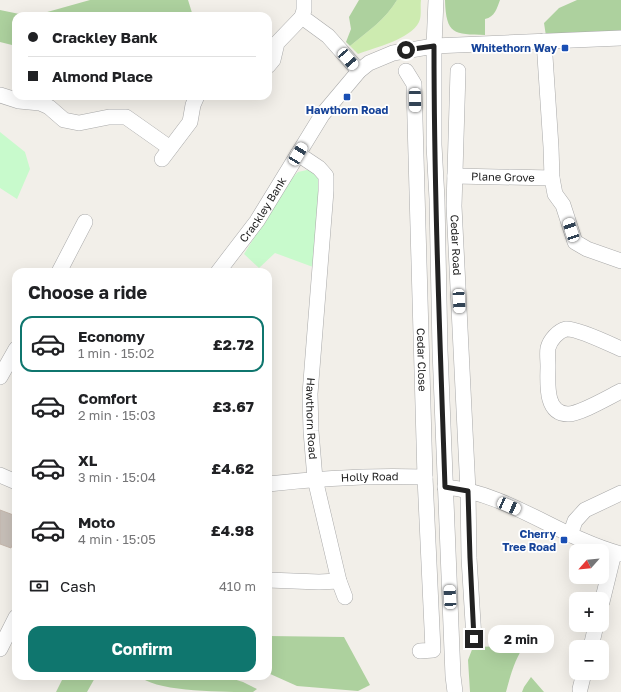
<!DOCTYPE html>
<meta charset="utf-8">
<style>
:root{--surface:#fff;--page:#f2f2f2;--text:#202124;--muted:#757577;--line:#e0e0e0;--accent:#0f766e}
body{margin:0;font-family:"Golos Text",sans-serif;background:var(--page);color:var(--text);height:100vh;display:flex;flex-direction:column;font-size:15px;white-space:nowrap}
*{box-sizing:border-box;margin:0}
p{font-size:13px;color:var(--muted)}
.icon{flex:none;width:22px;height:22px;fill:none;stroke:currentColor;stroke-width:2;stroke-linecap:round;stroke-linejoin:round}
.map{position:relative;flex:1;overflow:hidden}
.sheet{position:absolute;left:12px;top:268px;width:260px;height:412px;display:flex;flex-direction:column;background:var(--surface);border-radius:12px;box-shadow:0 4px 16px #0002}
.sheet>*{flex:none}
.top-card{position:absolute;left:12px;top:12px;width:260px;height:88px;border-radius:12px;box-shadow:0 4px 16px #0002;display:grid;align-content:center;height:88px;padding:0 16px;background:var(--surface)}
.needle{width:26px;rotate:243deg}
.controls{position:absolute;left:569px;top:544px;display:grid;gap:8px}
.controls a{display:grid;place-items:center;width:40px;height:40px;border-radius:8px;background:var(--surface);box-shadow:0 4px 16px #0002;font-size:20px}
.end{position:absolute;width:18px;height:18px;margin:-9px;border:5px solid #222;background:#fff;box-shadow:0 0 0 2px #fff}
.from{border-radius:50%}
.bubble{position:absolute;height:28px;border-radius:12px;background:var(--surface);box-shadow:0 4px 16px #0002;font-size:13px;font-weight:700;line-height:28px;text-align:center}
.car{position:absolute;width:12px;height:24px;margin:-12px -6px;border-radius:5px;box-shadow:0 0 3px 1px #0007;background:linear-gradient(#fff 24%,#345 0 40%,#fff 0 76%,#345 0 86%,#fff 0)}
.top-card b{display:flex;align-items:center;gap:14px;height:38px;font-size:15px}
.top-card b+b{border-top:1px solid var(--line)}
.top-card i{width:10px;height:10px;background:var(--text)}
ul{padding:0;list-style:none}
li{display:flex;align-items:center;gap:12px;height:56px;margin:0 8px 6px;padding:0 8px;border:2px solid transparent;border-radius:12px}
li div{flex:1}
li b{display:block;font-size:15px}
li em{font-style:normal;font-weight:700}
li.active{border-color:var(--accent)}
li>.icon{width:36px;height:36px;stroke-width:1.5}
h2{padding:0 16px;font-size:18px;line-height:48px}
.pay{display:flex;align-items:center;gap:10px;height:44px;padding:0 16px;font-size:15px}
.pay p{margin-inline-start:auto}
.action{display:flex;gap:8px;margin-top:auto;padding:8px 16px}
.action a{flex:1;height:46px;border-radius:12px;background:var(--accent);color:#fff;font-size:16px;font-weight:700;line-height:46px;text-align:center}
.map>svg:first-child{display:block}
.grass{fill:#cdebb0}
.forest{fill:#add19e}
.park{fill:#c8facc}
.building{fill:#c7bfb8;stroke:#c4b6ab}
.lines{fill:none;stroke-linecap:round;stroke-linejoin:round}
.minor-casing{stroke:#a9a9a9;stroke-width:16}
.minor{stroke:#fff;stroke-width:15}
.route{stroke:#222;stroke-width:5}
.transit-dot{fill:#1a4fb4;stroke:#fff;stroke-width:1.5}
.labels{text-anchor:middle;stroke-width:3.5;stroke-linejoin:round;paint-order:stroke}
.transit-label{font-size:11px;font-weight:bold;fill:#164399;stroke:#fff;text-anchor:end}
.street-label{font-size:11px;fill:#222;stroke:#fff}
</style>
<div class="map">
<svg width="621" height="692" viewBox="0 0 621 692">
<rect width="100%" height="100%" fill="#f2efe9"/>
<path class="grass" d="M 397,0 L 421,0 C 420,7 422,16 419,22 C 411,39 374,48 358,54 L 350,46 C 367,32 386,19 397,0 Z"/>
<path class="forest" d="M 90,0 L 188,0 L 193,16 L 33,16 Z
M 359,0 L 397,0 C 386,19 367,32 350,46 L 346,42 L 351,29 L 349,17 Z
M 445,0 L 500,0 C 497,8 495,17 485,19 L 485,35 C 454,34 446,35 445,0 Z
M 577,0 L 621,0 L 621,33 L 546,36 L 544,23 L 559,8 Z
M 0,10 L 29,16 L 16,16 L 16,46 L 0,42 Z
M 268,636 L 344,637 L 370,685 L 358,691 L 297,686 L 268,673 Z
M 514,646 L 522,649 C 514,662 510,677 506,692 L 470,692 L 468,660 L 473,647 Z
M 64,676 L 96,676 L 87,692 L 56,692 Z
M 143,676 L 224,676 L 243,682 L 257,689 L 253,692 C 226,692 160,692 142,678 Z
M 531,677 L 544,692 L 522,692 L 524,687 Z"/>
<path class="park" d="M 0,132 L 25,152 L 30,169 L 17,199 L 0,188 Z
M 307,170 C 317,172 318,176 319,186 L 313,267 L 275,253 L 259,268 L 244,254 L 290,180 L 298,172 Z"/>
<path class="building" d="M 0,510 L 16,516 L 16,535 L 11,548 L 0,544 Z"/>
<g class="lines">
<g class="minor-casing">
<g id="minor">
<path d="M 304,0 L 304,10 L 302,17 L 328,36 L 359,71"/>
<path d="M 436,0 L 434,46 L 434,145 L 437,199 L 440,350 L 453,676 L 455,692"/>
<path d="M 544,41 L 551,147 L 552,178 L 555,194 L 563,205 L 575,242 L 587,249 L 621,261"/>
<path d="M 268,66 L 273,60 L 277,43 L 302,17"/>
<path id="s1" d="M 406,71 L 414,84 L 425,477 L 433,650 L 420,651"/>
<path id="s2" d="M 458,71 L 454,206 L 468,491 L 469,558 L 474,639"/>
<path d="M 0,95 L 19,101 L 40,103 L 49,107 L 64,120 L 79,123 L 109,117 L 126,117 L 170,148"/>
<path id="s3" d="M 298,154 L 319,168 L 326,176 L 326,191 L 310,394 L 311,431 L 315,479 L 339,581 L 345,597"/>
<path d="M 162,159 L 190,122 L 193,105 L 197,96"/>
<path id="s4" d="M 455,176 L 552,178"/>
<path d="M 59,272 L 85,222"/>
<path id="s5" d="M 218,272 L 257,221 L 322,115 L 359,71 L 369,63 L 393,53 L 434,46 L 621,38"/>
<path d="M 621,349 C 610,344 577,328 566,329 C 558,331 550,340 548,348 C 547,353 548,360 548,366 C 548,381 544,414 568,414 C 580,414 609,397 621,391"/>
<path d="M 0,377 L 16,349"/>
<path d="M 0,475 L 16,482"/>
<path id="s6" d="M 268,484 C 320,478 373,475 425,477"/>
<path d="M 445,487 C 509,493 560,538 621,554"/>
<path d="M 570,535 L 575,521 L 585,510 L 621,493"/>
<path d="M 268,580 L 319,582 L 339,581"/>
<path d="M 602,602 L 614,553"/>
<path d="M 591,647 L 596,625"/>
<path d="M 0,649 L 16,617"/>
<path d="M 580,689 L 584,673"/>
</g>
</g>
<use href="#minor" class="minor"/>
</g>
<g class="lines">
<path class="route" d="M 406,50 L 434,46 C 434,193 440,340 445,487 L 468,491 L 470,558 L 474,639"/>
</g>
<g class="transit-dot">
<rect x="561" y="44" width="8" height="8" rx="2"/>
<rect x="343" y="93" width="8" height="8" rx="2"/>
<rect x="560" y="536" width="8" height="8" rx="2"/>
</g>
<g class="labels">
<g class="transit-label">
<text x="557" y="52">Whitethorn Way</text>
<text x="347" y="114" text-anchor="middle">Hawthorn Road</text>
<text x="556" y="538">Cherry<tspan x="556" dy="13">Tree Road</tspan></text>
</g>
<g class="street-label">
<text dy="4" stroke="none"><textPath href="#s4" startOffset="48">Plane Grove</textPath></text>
<text dy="4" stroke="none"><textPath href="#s5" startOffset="77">Crackley Bank</textPath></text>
<text dy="4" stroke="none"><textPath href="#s2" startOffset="174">Cedar Road</textPath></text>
<text dy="4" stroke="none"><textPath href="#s1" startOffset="291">Cedar Close</textPath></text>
<text dy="4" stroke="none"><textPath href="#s3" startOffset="279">Hawthorn Road</textPath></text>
<text dy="4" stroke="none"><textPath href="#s6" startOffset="102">Holly Road</textPath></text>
</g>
</g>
</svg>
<div class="controls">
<a><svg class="needle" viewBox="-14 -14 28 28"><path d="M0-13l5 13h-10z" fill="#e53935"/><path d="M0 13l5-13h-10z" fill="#757577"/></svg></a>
<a>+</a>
<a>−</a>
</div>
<i class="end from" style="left:406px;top:50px"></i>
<i class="end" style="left:474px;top:639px"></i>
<div class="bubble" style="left:488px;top:625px;width:66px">2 min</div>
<i class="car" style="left:348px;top:59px;rotate:139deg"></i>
<i class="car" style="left:415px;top:100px;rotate:179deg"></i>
<i class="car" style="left:298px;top:154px;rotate:31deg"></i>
<i class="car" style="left:571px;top:230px;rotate:342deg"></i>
<i class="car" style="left:459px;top:301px;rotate:177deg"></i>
<i class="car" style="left:509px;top:506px;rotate:114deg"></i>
<i class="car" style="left:450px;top:597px;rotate:357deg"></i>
<div class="top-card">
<b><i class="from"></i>Crackley Bank</b>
<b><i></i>Almond Place</b>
</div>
<section class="sheet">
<h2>Choose a ride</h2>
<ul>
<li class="active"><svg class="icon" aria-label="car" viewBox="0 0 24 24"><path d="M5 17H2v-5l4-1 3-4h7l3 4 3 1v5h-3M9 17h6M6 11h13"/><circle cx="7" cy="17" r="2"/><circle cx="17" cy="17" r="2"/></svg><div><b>Economy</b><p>1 min · 15:02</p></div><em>£2.72</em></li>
<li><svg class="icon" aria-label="car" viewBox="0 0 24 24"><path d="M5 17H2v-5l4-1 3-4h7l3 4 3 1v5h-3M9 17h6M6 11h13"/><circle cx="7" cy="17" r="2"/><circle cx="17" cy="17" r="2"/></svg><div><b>Comfort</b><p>2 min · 15:03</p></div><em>£3.67</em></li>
<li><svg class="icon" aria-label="car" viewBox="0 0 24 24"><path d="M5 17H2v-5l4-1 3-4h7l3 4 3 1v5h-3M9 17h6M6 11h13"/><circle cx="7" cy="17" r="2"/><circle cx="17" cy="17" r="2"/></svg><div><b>XL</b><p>3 min · 15:04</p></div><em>£4.62</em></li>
<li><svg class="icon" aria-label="car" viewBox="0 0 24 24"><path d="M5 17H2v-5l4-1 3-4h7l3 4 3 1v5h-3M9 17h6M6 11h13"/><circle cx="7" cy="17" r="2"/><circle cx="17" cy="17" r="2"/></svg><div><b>Moto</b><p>4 min · 15:05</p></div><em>£4.98</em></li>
</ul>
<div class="pay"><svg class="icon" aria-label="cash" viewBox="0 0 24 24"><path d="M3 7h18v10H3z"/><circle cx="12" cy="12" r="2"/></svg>Cash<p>410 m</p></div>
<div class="action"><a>Confirm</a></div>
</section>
</div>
